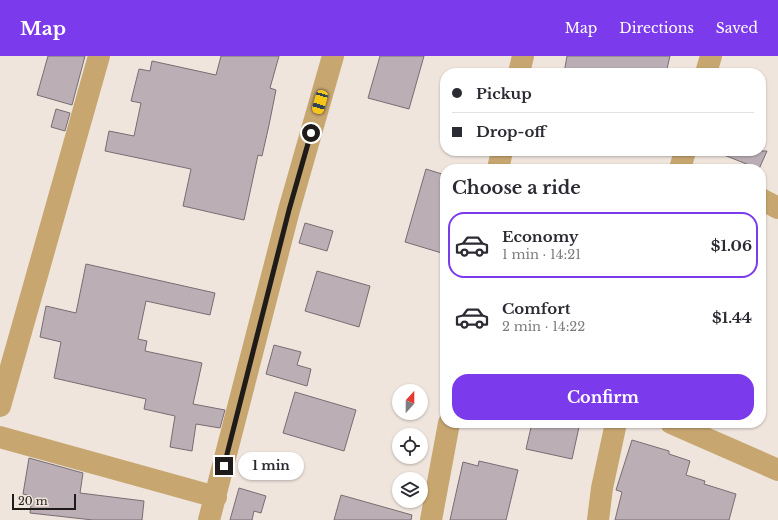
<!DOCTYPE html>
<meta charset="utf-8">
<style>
:root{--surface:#fff;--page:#f2f2f3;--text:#2b2b33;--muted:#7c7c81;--line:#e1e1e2;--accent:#7c3aed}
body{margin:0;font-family:"Libre Baskerville",serif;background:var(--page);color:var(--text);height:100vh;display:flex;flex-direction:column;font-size:15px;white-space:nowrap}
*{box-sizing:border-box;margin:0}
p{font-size:13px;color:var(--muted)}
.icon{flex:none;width:22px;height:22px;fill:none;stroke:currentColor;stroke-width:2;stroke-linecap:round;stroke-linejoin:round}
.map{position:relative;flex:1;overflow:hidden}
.details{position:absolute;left:440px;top:108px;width:326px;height:264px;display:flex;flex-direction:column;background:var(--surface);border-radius:16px;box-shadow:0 1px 3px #0004}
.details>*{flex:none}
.hud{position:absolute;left:440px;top:12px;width:326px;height:88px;border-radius:16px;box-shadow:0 1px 3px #0004;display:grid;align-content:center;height:88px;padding:0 12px;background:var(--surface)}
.needle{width:26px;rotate:21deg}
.controls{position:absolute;left:392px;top:328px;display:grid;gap:8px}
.controls a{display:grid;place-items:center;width:36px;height:36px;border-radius:50%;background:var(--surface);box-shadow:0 1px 3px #0004;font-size:20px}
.scale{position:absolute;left:12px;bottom:10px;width:64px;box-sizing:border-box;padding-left:4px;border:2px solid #1f1b18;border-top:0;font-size:11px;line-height:14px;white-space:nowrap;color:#1f1b18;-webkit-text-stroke:3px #efe5dd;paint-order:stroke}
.end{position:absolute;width:18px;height:18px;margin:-9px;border:5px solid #1f1b18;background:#fff;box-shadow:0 0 0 2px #fff}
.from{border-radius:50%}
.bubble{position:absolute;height:28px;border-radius:14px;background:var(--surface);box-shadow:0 1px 3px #0004;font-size:13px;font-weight:700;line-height:28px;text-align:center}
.car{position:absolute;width:12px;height:24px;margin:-12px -6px;border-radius:5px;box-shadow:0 0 3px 1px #0007;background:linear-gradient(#f5c518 24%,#345 0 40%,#f5c518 0 76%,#345 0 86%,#f5c518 0)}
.hud b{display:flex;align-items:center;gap:14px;height:38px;font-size:15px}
.hud b+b{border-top:1px solid var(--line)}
.hud i{width:10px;height:10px;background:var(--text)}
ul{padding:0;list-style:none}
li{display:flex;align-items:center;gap:12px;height:66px;margin:0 8px 6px;padding:0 4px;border:2px solid transparent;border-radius:16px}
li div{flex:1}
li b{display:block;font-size:15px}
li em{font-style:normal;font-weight:700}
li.active{border-color:var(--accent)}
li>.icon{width:36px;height:36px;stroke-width:1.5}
h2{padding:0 12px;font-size:18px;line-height:48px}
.action{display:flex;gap:8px;margin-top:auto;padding:8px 12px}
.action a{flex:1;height:46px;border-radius:16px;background:var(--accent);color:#fff;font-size:16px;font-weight:700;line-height:46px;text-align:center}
header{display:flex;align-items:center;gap:24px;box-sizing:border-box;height:56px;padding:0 20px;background:var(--accent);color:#fff}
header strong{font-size:19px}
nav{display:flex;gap:22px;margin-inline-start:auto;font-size:14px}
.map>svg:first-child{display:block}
.building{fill:#bbafb5;stroke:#776d72}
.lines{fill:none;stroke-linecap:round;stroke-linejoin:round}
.street{stroke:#c7a670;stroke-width:22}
.route{stroke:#1f1b18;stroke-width:5}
</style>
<header>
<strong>Map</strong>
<nav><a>Map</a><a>Directions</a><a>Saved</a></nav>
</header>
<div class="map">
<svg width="778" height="464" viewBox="0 0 778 464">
<rect width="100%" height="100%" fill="#efe5dd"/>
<path class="building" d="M 48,0 L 85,0 L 72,49 L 37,39 Z
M 221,0 L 279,0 L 270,32 L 276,34 L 269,69 L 262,100 L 258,99 L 244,164 L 183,150 L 191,113 L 105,95 L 109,75 L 134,80 L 141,47 L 131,45 L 139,13 L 150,15 L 152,5 L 216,19 Z
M 380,0 L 424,0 L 409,53 L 368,42 Z
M 567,0 L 670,0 L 666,17 L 564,17 Z
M 56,53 L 70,57 L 65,75 L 51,71 Z
M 714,95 L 767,95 L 759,113 Z
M 426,113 L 445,119 L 445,198 L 405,186 Z
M 305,167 L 333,175 L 327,195 L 299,187 Z
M 86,208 L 215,237 L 210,259 L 146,245 L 138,283 L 147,285 L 145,295 L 202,307 L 193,348 L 225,354 L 220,372 L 196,368 L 192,395 L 170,391 L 175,360 L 144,353 L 146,343 L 54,322 L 61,286 L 40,281 L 46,250 L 76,257 Z
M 317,215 L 370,230 L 359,271 L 305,255 Z
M 274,289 L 301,296 L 297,309 L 311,313 L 307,330 L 266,318 Z
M 295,336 L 356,354 L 344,395 L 283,377 Z
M 532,367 L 576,367 L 575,370 L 579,371 L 572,403 L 526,393 Z
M 632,384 L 669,395 L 669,398 L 690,405 L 686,419 L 705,425 L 704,428 L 736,438 L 729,464 L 615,464 L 622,436 L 616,434 Z
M 29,402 L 83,417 L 80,437 L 144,445 L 142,464 L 93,464 L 30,457 L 32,440 L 23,438 Z
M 479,405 L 518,414 L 506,464 L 450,464 L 463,406 L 478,410 Z
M 239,432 L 266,440 L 261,457 L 254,455 L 252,464 L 230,464 Z
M 341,439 L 412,459 L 411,464 L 334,464 Z"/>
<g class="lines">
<path class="street" d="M 519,17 L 523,0
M 706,17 L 711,0
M 498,113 L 502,95
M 680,113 L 685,95
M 761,143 L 778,152
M 0,350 L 99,0
M 671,367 L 778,414
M 0,381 L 216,441
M 209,464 L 289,154 L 333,0
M 431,464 L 449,367
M 598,464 L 602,432 L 616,367"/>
</g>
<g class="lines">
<path class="route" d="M 224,410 L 289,154 L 311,77"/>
</g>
</svg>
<div class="controls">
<a><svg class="needle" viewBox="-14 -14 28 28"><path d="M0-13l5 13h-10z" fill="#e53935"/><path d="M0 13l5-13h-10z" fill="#7c7c81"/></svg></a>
<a><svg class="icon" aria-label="locate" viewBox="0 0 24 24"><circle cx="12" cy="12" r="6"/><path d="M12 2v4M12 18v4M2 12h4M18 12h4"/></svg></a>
<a><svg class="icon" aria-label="layers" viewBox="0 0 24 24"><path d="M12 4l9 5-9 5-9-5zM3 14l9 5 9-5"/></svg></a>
</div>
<div class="scale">20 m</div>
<i class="end from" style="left:311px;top:77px"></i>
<i class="end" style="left:224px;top:410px"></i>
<div class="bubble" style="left:238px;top:396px;width:66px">1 min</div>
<i class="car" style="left:320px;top:46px;rotate:196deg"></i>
<div class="hud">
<b><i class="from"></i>Pickup</b>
<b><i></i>Drop-off</b>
</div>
<section class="details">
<h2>Choose a ride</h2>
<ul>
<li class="active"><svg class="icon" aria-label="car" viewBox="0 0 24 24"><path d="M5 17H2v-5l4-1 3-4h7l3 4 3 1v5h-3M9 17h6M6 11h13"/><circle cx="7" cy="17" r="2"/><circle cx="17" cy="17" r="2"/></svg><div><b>Economy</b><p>1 min · 14:21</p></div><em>$1.06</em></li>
<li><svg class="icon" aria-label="car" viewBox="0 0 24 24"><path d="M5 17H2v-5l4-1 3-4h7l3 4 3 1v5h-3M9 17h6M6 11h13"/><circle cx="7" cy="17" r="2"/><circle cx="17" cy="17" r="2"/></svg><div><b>Comfort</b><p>2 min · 14:22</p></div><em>$1.44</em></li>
</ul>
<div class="action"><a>Confirm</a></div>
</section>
</div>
